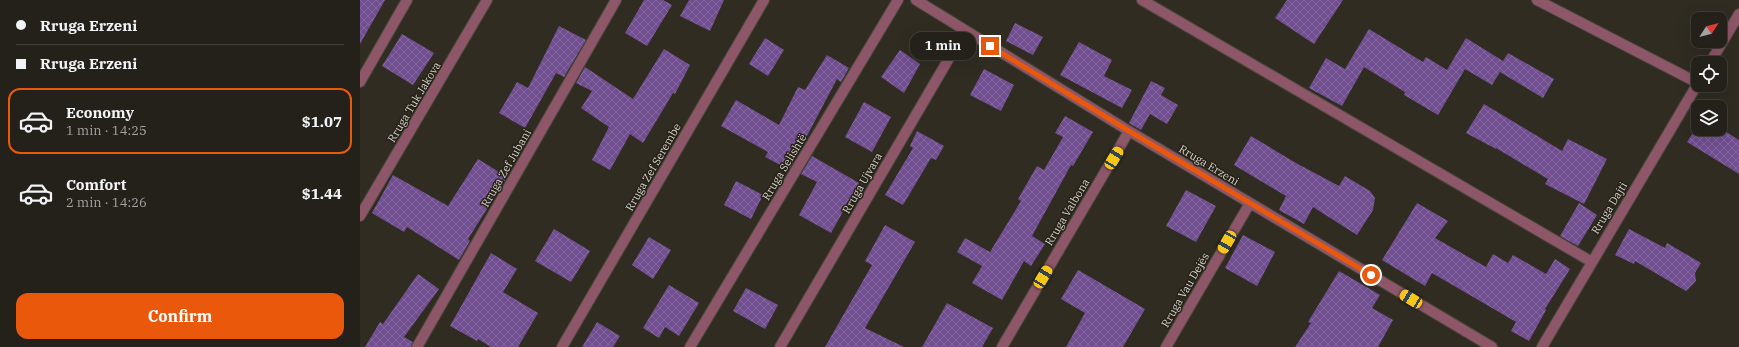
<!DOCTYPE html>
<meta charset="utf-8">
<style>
:root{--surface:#24211a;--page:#302e27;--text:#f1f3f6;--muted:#a3a3a2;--line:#413e39;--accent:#ea580c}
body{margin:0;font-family:"IBM Plex Serif",serif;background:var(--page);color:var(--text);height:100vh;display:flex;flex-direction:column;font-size:15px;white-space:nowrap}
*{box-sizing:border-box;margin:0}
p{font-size:13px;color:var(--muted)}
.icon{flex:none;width:22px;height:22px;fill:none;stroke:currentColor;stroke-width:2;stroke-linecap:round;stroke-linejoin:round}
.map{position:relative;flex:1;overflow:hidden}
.drawer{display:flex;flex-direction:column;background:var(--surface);width:360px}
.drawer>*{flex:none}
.top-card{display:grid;align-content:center;height:88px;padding:0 16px;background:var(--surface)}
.needle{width:26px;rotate:54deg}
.fabs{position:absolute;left:1331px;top:12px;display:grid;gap:8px}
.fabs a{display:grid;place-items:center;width:36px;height:36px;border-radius:8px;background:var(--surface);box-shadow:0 4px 16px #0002,0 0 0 1px var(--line);font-size:20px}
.end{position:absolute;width:18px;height:18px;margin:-9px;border:5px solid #ea580c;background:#fff;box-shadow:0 0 0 2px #fff}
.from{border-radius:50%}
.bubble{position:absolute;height:28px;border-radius:12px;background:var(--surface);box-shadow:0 4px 16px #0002,0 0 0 1px var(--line);font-size:13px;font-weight:700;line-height:28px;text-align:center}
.car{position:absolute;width:12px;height:24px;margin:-12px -6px;border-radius:5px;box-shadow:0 0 3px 1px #0007;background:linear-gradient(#f5c518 24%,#345 0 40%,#f5c518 0 76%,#345 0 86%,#f5c518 0)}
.top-card b{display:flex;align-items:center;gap:14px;height:38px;font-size:15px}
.top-card b+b{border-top:1px solid var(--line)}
.top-card i{width:10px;height:10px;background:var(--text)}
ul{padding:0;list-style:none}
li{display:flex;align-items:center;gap:12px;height:66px;margin:0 8px 6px;padding:0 8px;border:2px solid transparent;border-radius:12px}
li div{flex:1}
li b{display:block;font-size:15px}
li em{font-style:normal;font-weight:700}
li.selected{border-color:var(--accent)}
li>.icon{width:36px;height:36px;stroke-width:1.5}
.cta{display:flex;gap:8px;margin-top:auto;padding:8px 16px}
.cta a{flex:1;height:46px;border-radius:12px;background:var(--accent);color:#fff;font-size:16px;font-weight:700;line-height:46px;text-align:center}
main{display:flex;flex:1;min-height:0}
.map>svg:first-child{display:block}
.building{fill:url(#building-cross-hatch)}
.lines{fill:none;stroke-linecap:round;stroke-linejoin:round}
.minor-casing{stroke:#4b473d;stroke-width:12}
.minor{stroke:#8e5769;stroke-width:10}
.route{stroke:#ea580c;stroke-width:5}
.labels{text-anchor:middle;stroke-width:3;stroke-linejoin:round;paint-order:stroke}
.street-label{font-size:11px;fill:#d6d3cd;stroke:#272218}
</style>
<main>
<section class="drawer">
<div class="top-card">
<b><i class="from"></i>Rruga Erzeni</b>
<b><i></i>Rruga Erzeni</b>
</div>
<ul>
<li class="selected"><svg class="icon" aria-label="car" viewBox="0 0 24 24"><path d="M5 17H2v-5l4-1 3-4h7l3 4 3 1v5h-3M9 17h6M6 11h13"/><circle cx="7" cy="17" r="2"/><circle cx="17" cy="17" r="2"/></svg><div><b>Economy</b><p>1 min · 14:25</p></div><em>$1.07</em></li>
<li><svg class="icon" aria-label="car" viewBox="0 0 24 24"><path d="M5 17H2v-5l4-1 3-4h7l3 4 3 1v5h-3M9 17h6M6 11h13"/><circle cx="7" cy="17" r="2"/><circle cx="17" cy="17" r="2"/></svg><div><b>Comfort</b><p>2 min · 14:26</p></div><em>$1.44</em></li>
</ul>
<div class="cta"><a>Confirm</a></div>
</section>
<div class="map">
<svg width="1379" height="347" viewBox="0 0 1379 347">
<defs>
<pattern id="building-cross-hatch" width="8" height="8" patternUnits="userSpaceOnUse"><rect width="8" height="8" fill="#714e90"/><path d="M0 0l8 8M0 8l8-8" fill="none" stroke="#84679e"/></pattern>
</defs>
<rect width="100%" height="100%" fill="#302c22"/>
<path class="building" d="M 0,0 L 25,0 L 0,44 Z
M 284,0 L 303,0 L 312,5 L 287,46 L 265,33 Z
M 329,0 L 364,0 L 350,31 L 320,16 Z
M 927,0 L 983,0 L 954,44 L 915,18 Z
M 655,23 L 683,37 L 673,55 L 646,41 Z
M 199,26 L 226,40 L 204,77 L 196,73 L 165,128 L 139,113 L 157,82 L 168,88 Z
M 1009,29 L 1063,62 L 1066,57 L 1087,70 L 1106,38 L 1143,61 L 1148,53 L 1194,79 L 1183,98 L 1140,72 L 1132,85 L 1105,69 L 1078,115 L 1044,95 L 1045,92 L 1004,67 L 982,106 L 949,88 L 966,58 L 985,69 Z
M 42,34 L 74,53 L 53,85 L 22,66 Z
M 405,38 L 424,50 L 408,76 L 389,64 Z
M 719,42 L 752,60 L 744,76 L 772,90 L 762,108 L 700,75 Z
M 304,49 L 330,65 L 315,94 L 313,93 L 283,143 L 270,134 L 250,170 L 232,160 L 249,127 L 221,108 L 232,91 L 216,83 L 225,67 L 273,99 Z
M 540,50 L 560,64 L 544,93 L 521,77 Z
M 467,55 L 489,68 L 481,82 L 477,79 L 430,168 L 427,166 L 426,168 L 405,157 L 408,152 L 361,126 L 376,100 L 419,125 L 438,87 L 445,90 Z
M 624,69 L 654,85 L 641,111 L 610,95 Z
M 791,81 L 805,88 L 801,95 L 818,105 L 807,124 L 790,114 L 781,130 L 769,123 Z
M 504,102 L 531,117 L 512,152 L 485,137 Z
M 1124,104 L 1202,151 L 1208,139 L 1247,159 L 1224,204 L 1185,184 L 1188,179 L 1136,148 L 1136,149 L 1106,133 Z
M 705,116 L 733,132 L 713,166 L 711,165 L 672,236 L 685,244 L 671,266 L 664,261 L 642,300 L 612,283 L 622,266 L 597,252 L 605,238 L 630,252 L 661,201 L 658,199 L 677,166 L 684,170 L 703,137 L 695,133 Z
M 1338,125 L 1338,129 L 1360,128 L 1379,140 L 1379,174 L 1327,142 Z
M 557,131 L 584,146 L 576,160 L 571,158 L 543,205 L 525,195 L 553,148 L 550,146 Z
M 891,136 L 936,163 L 979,186 L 985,176 L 1010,191 L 1015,198 L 1013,210 L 997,235 L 953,207 L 944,224 L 919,210 L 926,196 L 874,165 Z
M 452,156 L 499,183 L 471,233 L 439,215 L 457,182 L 441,174 Z
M 118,159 L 147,177 L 108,239 L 110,241 L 99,260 L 47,227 L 44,232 L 12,213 L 33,175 L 88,206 Z
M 376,181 L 403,195 L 391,219 L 364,205 Z
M 826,190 L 856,206 L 836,242 L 806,226 Z
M 1057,203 L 1088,221 L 1075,238 L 1126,267 L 1133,254 L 1148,263 L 1153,255 L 1186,274 L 1195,259 L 1210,269 L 1185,309 L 1186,310 L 1169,341 L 1151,331 L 1156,322 L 1072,273 L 1065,286 L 1022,260 Z
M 1219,203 L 1237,215 L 1218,246 L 1200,236 Z
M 525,225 L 555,242 L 505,328 L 544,347 L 465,347 L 512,265 L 505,261 Z
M 194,229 L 230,251 L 211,282 L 175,261 Z
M 1269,229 L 1305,248 L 1307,243 L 1341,263 L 1335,273 L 1336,281 L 1326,291 L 1275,261 L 1274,264 L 1255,255 Z
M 883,235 L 915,252 L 897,286 L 865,268 Z
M 289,237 L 311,250 L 293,279 L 272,265 Z
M 131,253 L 157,269 L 143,292 L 178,313 L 158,347 L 131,347 L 118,339 L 117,341 L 90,326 Z
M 718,270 L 785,309 L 763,347 L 706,347 L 725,313 L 701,299 Z
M 979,271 L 1020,295 L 1012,308 L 1033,320 L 1018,347 L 935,347 L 951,323 L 948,322 Z
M 58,274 L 79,289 L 44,337 L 53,342 L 51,347 L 5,347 L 20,322 L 23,324 Z
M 309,285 L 339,303 L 319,336 L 305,327 L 299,338 L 283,328 Z
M 386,288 L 418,305 L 405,329 L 373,311 Z
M 587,303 L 633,328 L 622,347 L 562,347 Z
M 237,322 L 260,336 L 253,347 L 222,347 Z"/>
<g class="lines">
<g class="minor-casing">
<path id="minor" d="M 556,0 L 769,131 L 1132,347
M 782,0 L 1232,262
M 1177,0 L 1338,83
M 1350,63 L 1379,14
M 0,82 L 47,0
M 0,216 L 127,0
M 57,347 L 256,0
M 202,347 L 404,0
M 330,347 L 538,0
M 420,347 L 605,31
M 642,347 L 769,131
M 806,347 L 890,203
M 1182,347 L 1338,83"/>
</g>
<use href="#minor" class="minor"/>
</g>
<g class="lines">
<path class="route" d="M 630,46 L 769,131 L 1011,275"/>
</g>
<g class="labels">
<g class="street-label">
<text transform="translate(54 102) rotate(-59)" y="4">Rruga Tuk Jakova</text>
<text transform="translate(849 165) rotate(31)" y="4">Rruga Erzeni</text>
<text transform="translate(293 167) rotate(-60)" y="4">Rruga Zef Serembe</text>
<text transform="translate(424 167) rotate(-59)" y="4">Rruga Selishtë</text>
<text transform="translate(146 168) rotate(-60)" y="4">Rruga Zef Jubani</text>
<text transform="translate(502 183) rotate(-60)" y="4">Rruga Ujvara</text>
<text transform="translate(1249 208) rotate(-59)" y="4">Rruga Dajti</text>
<text transform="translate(707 212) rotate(-59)" y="4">Rruga Valbona</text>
<text transform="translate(825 290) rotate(-60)" y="4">Rruga Vau Dejës</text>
</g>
</g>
</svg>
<div class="fabs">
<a><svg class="needle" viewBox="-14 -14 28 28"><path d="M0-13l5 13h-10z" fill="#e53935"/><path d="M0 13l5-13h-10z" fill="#a3a3a2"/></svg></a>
<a><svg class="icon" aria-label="locate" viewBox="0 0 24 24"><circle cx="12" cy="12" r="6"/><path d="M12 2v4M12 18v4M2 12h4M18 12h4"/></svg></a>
<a><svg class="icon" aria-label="layers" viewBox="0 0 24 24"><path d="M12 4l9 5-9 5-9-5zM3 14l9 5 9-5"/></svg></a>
</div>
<i class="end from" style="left:1011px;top:275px"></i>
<i class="end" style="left:630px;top:46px"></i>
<div class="bubble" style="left:550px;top:32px;width:66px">1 min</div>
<i class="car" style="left:754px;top:158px;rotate:31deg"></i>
<i class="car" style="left:867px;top:242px;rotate:210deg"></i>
<i class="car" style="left:683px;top:277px;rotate:31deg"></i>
<i class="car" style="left:1051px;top:299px;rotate:301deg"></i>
</div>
</main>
